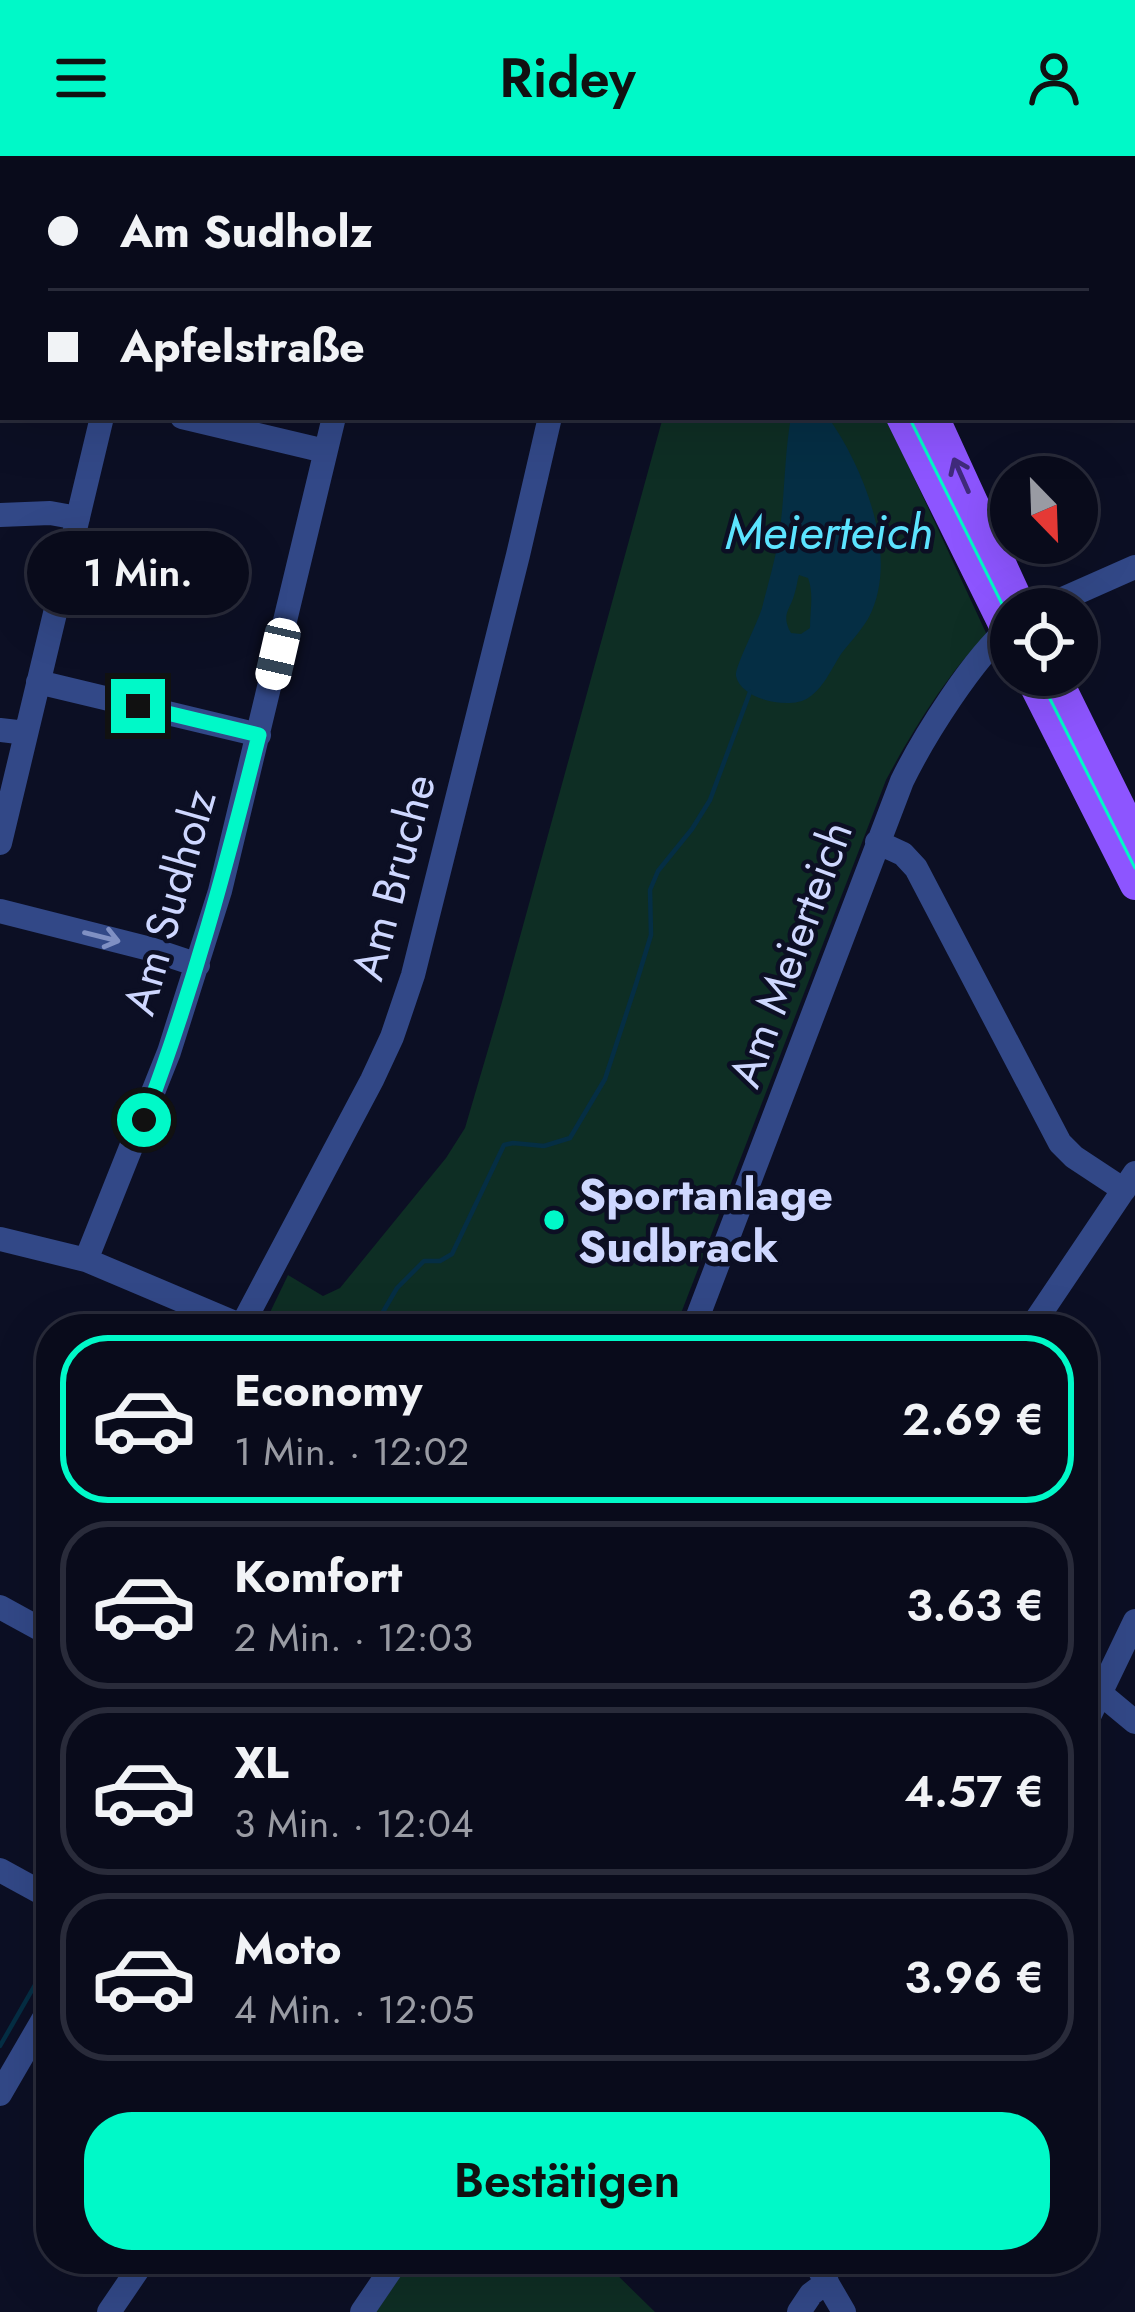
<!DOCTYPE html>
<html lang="de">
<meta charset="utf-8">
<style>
:root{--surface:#090b1b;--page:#121424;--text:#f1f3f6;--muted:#999ba3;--line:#292b3a;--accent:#00f9c8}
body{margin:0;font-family:Jost,sans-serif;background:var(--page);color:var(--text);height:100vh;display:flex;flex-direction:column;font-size:45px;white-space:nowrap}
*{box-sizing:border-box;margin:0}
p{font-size:39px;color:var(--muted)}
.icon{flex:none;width:66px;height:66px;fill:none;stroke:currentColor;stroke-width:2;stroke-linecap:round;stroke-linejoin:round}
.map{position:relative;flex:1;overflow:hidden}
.panel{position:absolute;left:36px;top:1158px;width:1062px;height:960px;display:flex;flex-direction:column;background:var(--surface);border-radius:48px;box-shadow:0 12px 48px #0002,0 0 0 3px var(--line)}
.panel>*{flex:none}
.guide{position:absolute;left:0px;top:0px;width:1137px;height:264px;box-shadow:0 12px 48px #0002,0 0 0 3px var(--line);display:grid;align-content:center;height:264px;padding:0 48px;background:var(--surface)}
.needle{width:78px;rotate:157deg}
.buttons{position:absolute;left:990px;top:300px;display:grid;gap:24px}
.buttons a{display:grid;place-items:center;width:108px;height:108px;border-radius:50%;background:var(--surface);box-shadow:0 12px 48px #0002,0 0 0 3px var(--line);font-size:60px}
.end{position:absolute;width:54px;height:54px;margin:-27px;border:15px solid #00f9c8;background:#111;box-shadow:0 0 0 6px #111}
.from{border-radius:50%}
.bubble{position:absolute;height:84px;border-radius:42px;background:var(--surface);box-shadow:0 12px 48px #0002,0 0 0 3px var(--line);font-size:39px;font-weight:600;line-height:84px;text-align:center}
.car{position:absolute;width:36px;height:72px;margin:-36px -18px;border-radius:15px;box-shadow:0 0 9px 3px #0007;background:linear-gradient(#fff 24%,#345 0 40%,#fff 0 76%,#345 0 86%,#fff 0)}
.guide b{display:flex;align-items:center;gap:42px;height:114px;font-size:45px}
.guide b+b{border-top:3px solid var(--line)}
.guide i{width:30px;height:30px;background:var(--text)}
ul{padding:21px 0 0;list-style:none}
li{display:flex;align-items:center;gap:36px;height:168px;margin:0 24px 18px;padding:0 24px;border:6px solid var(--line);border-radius:48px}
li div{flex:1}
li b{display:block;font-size:45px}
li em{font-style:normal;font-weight:600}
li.selected{border-color:var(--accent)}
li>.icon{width:108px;height:108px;stroke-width:1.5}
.cta{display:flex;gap:24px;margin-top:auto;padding:24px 48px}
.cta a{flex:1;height:138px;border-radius:48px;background:var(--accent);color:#111;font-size:48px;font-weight:600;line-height:138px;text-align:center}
header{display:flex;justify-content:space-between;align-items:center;height:156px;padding:0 48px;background:var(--accent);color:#111;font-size:54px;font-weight:600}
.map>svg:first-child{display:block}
.green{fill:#0e2e24}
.water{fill:#052e44;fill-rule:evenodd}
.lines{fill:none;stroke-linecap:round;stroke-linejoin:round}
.stream{stroke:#052e44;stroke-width:4.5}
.minor{stroke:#324887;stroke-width:24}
.major{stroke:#8d55ff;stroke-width:30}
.tram{stroke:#00f9c8;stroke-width:3}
.oneway{stroke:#402b7c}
.oneway2{stroke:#8090c3}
.route{stroke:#00f9c8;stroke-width:15}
.poi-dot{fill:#00f9c8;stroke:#0c0f24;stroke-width:4.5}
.labels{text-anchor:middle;stroke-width:9;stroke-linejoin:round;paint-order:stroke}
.street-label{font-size:45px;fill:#ced7ff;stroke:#0c0f24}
.poi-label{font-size:45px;font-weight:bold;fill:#ced7ff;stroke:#0c0f24;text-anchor:start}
.water-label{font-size:48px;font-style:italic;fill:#5ce4ff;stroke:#0c0f24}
</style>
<header><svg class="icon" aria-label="menu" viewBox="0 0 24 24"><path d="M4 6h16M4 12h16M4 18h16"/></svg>Ridey<svg class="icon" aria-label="person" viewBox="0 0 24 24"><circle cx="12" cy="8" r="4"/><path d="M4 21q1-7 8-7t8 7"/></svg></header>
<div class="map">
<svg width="1135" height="2156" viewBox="0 0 1135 2156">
<rect width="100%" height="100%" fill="#0c0f24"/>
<path class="green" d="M 663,261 L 886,261 L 987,479 C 951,511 909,581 886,624 L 675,1173 L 262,1173 L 288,1119 L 323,1140 L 340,1132 L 446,1002 L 465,972 L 502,846 Z
M 412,2103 L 601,2103 L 655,2156 L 376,2156 Z"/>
<path class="water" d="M 791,261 L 828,261 C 864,312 900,401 869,461 C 862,474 850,486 841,498 C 832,512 823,533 808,542 C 790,554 741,544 736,520 C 734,513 758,466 762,452 C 768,428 775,405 779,380 C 785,341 784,301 791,261 ZM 799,419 L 808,422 C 814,437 810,455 810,472 L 801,478 L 791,477 C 780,457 791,454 795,436 C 797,430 797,425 799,419 Z"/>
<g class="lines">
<path class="stream" d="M 373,1173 L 397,1132 L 424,1105 L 440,1105 L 452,1098 L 504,989 L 513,987 L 544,990 L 570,982 L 605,923 L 636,828 L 651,779 L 650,734 L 658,715 L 692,673 L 710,644 L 750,536
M 0,1890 L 51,1801"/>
<path class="minor" d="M 163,3 L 164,0
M 613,3 L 614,0
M 1134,20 L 1135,20
M 0,130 L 3,130
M 1134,154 L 1135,154
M 182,261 L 325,295
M 0,359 L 50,357 L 78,362
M 1040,453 L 1135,411
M 38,526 L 259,579
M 0,574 L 26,577
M 877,686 L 903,698 L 916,712 L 1060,987 L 1074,1001 L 1124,1034
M 0,687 L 102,261
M 0,755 L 150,793 L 198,809
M 0,1083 L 86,1104 L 242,1170
M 86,1104 L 169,896 L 220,735 L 334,261
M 240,1173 L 372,924 L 392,881 L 413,819 L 518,399 L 550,261
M 693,1173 L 902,625 C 924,580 973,502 1011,470
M 1030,1173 L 1135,1017
M 0,1451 L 51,1479
M 1100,1537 L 1135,1566
M 1083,1573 L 1135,1465
M 0,1714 L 51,1742
M 0,1938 L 51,1850
M 813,2103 L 844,2156
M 109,2156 L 145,2103
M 362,2156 L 398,2103
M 799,2156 L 811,2138 L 827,2126"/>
<path class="major" d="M 773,0 L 775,3
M 809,0 L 810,3
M 901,261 L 1011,484
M 934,261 L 1022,453
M 1029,519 L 1135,729
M 1055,519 L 1135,681"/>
<path class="tram" d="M 787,0 L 788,3
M 909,261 L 1011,466
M 1038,519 L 1135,712"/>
</g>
<defs><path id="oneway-shaft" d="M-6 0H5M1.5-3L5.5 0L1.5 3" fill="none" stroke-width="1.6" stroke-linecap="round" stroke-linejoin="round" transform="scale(3)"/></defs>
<use class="oneway" href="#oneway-shaft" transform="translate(961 319) rotate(-114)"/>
<use class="oneway2" href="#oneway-shaft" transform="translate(102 781) rotate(14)"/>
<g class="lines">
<path class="route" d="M 138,550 L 259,579 C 226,711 192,837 144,964"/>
</g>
<circle class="poi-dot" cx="554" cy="1064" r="12"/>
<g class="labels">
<g class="street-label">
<text transform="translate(393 721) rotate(-75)" y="16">Am Bruche</text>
<text transform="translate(169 746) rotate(-74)" y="16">Am Sudholz</text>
<text transform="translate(790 798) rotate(-70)" y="16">Am Meierteich</text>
</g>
<g class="poi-label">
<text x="578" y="1054">Sportanlage<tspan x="578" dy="52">Sudbrack</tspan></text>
</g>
<g class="water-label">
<text x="829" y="393">Meierteich</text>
</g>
</g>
</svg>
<div class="buttons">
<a><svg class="needle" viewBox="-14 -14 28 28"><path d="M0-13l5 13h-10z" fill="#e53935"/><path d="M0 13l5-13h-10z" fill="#999ba3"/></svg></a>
<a><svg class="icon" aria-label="locate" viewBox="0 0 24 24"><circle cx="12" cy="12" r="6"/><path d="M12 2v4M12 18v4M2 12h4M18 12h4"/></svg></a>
</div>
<i class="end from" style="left:144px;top:964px"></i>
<i class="end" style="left:138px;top:550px"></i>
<div class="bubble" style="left:27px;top:375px;width:222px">1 Min.</div>
<i class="car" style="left:278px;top:498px;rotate:193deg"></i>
<div class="guide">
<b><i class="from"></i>Am Sudholz</b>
<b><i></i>Apfelstraße</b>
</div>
<section class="panel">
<ul>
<li class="selected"><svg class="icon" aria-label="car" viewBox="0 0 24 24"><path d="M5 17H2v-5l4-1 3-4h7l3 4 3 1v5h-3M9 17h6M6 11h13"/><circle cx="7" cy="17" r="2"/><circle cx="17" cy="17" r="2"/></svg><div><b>Economy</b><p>1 Min. · 12:02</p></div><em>2.69 €</em></li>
<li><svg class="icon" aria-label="car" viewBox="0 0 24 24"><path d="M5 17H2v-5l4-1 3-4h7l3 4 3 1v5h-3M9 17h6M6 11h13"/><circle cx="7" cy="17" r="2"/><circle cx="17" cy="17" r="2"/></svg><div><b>Komfort</b><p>2 Min. · 12:03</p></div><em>3.63 €</em></li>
<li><svg class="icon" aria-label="car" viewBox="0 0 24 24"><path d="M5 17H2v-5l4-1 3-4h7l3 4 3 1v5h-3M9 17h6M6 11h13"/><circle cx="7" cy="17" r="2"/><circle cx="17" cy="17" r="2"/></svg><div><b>XL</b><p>3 Min. · 12:04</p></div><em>4.57 €</em></li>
<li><svg class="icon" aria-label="car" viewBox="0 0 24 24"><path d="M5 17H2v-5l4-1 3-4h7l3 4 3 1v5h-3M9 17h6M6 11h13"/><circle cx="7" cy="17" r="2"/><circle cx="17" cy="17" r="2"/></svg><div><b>Moto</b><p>4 Min. · 12:05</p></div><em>3.96 €</em></li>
</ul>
<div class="cta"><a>Bestätigen</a></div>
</section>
</div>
